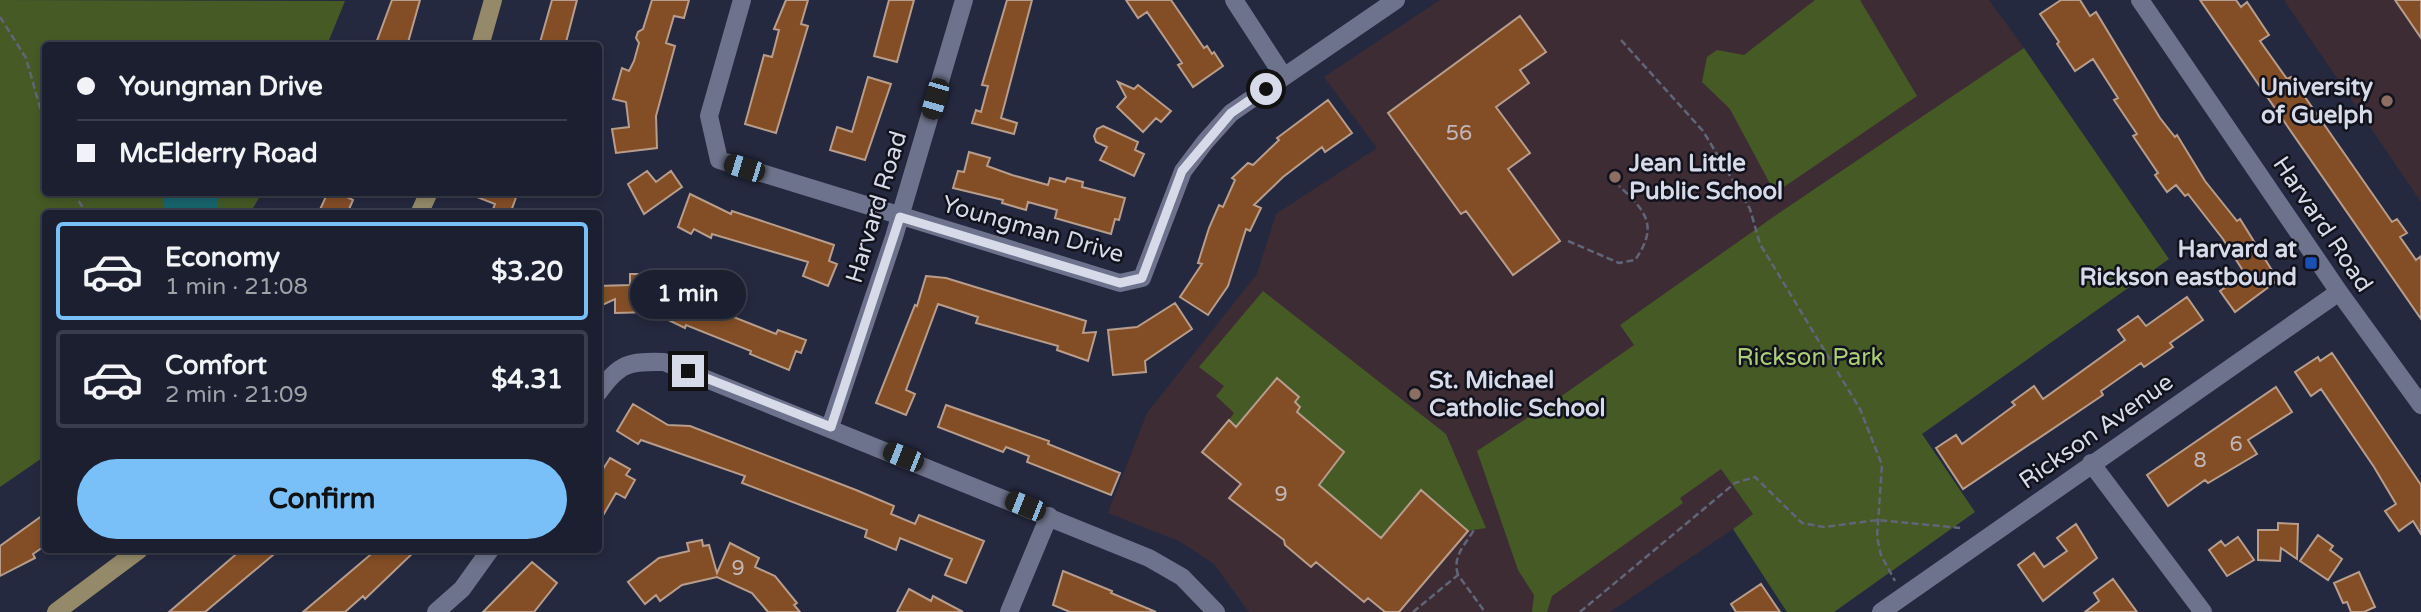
<!DOCTYPE html>
<meta charset="utf-8">
<style>
:root{--surface:#1c1f2f;--page:#292c3b;--text:#f1f3f6;--muted:#a0a2aa;--line:#3a3d4b;--accent:#79bff8}
body{margin:0;font-family:"Varela Round",sans-serif;background:var(--page);color:var(--text);height:100vh;display:flex;flex-direction:column;font-size:26px;white-space:nowrap}
*{box-sizing:border-box;margin:0}
p{font-size:23px;color:var(--muted)}
.icon{flex:none;width:38px;height:38px;fill:none;stroke:currentColor;stroke-width:2;stroke-linecap:round;stroke-linejoin:round}
.map{position:relative;flex:1;overflow:hidden}
.sheet{position:absolute;left:42px;top:210px;width:560px;height:343px;display:flex;flex-direction:column;background:var(--surface);border-radius:7px;box-shadow:0 4px 10px #0003,0 0 0 2px var(--line)}
.sheet>*{flex:none}
.guide{position:absolute;left:42px;top:42px;width:560px;height:154px;border-radius:7px;box-shadow:0 4px 10px #0003,0 0 0 2px var(--line);display:grid;align-content:center;height:154px;padding:0 35px;background:var(--surface)}
.end{position:absolute;width:32px;height:32px;margin:-16px;border:9px solid #d7dae9;background:#111;box-shadow:0 0 0 4px #111}
.from{border-radius:50%}
.bubble{position:absolute;height:49px;border-radius:24px;background:var(--surface);box-shadow:0 4px 10px #0003,0 0 0 2px var(--line);font-size:23px;font-weight:800;line-height:49px;text-align:center}
.car{position:absolute;width:21px;height:42px;margin:-21px -10px;border-radius:9px;box-shadow:0 0 5px 2px #0007;background:linear-gradient(#222 24%,#8ab4d8 0 40%,#222 0 76%,#8ab4d8 0 86%,#222 0)}
.guide b{display:flex;align-items:center;gap:24px;height:66px;font-size:26px}
.guide b+b{border-top:2px solid var(--line)}
.guide i{width:18px;height:18px;background:var(--text)}
ul{padding:12px 0 0;list-style:none}
li{display:flex;align-items:center;gap:21px;height:98px;margin:0 14px 10px;padding:0 21px;border:4px solid var(--line);border-radius:7px}
li div{flex:1}
li b{display:block;font-size:26px}
li em{font-style:normal;font-weight:800}
li.current{border-color:var(--accent)}
li>.icon{width:63px;height:63px;stroke-width:1.5}
.cta{display:flex;gap:14px;margin-top:auto;padding:14px 35px}
.cta a{flex:1;height:80px;border-radius:42px;background:var(--accent);color:#111;font-size:28px;font-weight:800;line-height:80px;text-align:center}
.map>svg:first-child{display:block}
.education{fill:#3e2c35}
.green{fill:#465a26}
.water{fill:#18656d}
.building{fill:#834e26;stroke:#b89d8c;stroke-width:2}
.lines{fill:none;stroke-linecap:round;stroke-linejoin:round}
.path{stroke:#616578;stroke-width:2.5;stroke-dasharray:7 3.5;stroke-linecap:butt}
.minor{stroke:#6e738d;stroke-width:18}
.major{stroke:#948a6a;stroke-width:18}
.route{stroke:#d7dae9;stroke-width:9}
.education-dot{fill:#8d6e63;stroke:#11121c;stroke-width:2.5}
.transit-dot{fill:#1a4fb4;stroke:#11121c;stroke-width:2.5}
.labels{text-anchor:middle;stroke-width:5;stroke-linejoin:round;paint-order:stroke}
.number-label{font-size:21px;fill:#c2b7b8}
.poi-label{font-size:24px;font-weight:bold;fill:#d7dae9;stroke:#11121c;text-anchor:end}
.street-label{font-size:24px;fill:#d7dae9;stroke:#11121c}
.park-label{font-size:24px;fill:#abce77;stroke:#11121c}
</style>
<div class="map">
<svg width="2421" height="612" viewBox="0 0 2421 612">
<rect width="100%" height="100%" fill="#25293f"/>
<path class="education" d="M 1440,0 L 1989,0 L 2024,48 L 1620,325 L 1753,514 L 1733,529 L 1610,612 L 1249,612 L 1214,564 L 1181,542 L 1108,513 L 1147,413 L 1257,274 L 1276,214 L 1377,148 L 1324,77 Z
M 2284,0 L 2421,0 L 2421,202 Z"/>
<path class="green" d="M 0,0 L 345,1 L 327,45 L 46,46 L 46,192 L 262,193 L 250,213 L 46,214 L 45,456 L 0,487 Z
M 1815,0 L 1860,0 L 1917,96 L 1775,193 L 1730,109 L 1702,82 L 1707,57 L 1717,50 L 1744,55 Z
M 2024,48 L 2169,259 L 1922,434 L 1975,512 L 1834,612 L 1787,612 L 1733,529 L 1753,514 L 1721,469 L 1680,498 L 1683,503 L 1552,596 L 1547,612 L 1532,612 L 1534,595 L 1518,570 L 1477,451 L 1533,414 L 1545,414 L 1543,409 L 1634,345 L 1620,325 L 1779,213 Z
M 1263,291 L 1446,434 L 1486,528 L 1468,531 L 1421,491 L 1381,538 L 1319,485 L 1344,452 L 1297,412 L 1300,407 L 1295,402 L 1298,396 L 1276,378 L 1236,427 L 1229,420 L 1234,413 L 1216,396 L 1224,386 L 1199,367 Z"/>
<path class="water" d="M 163,193 L 218,193 L 218,213 L 164,213 Z"/>
<path class="building" d="M 392,0 L 420,0 L 407,46 L 375,46 Z
M 552,0 L 577,0 L 565,46 L 539,46 Z
M 652,0 L 689,0 L 684,18 L 674,16 L 666,43 L 675,46 L 656,116 L 657,148 L 616,153 L 612,129 L 629,127 L 626,102 L 613,99 L 622,68 L 629,71 L 634,61 L 639,43 L 636,38 L 638,32 L 643,29 Z
M 786,0 L 808,0 L 801,24 L 808,26 L 776,133 L 745,124 L 764,55 L 772,57 L 779,30 L 774,29 Z
M 889,0 L 914,0 L 897,62 L 874,56 Z
M 1007,0 L 1032,0 L 1001,118 L 1017,123 L 1014,134 L 972,123 L 976,110 L 981,112 L 988,86 L 982,85 Z
M 1126,0 L 1171,0 L 1204,48 L 1207,46 L 1212,54 L 1214,52 L 1223,66 L 1193,87 L 1178,65 L 1182,63 L 1147,12 L 1138,18 Z
M 2061,0 L 2080,0 L 2090,16 L 2096,12 L 2160,118 L 2175,137 L 2177,135 L 2205,181 L 2237,221 L 2240,219 L 2278,280 L 2235,312 L 2220,291 L 2245,274 L 2223,239 L 2188,194 L 2185,196 L 2176,185 L 2167,192 L 2155,175 L 2158,173 L 2133,136 L 2137,134 L 2114,100 L 2118,98 L 2093,59 L 2075,71 L 2057,44 L 2059,42 L 2040,14 Z
M 2200,0 L 2236,0 L 2241,7 L 2247,2 L 2269,35 L 2260,41 L 2287,79 L 2291,77 L 2392,222 L 2397,219 L 2407,233 L 2400,237 L 2416,260 L 2421,256 L 2421,319 Z
M 2395,0 L 2421,0 L 2421,38 Z
M 1520,16 L 1546,52 L 1520,70 L 1529,83 L 1496,107 L 1530,153 L 1508,169 L 1560,241 L 1513,275 L 1466,211 L 1461,214 L 1388,113 Z
M 868,77 L 891,84 L 865,160 L 830,150 L 837,127 L 852,132 Z
M 1118,82 L 1134,89 L 1138,85 L 1171,111 L 1161,122 L 1156,118 L 1143,132 L 1117,107 L 1126,97 Z
M 1328,100 L 1352,133 L 1325,152 L 1322,147 L 1283,177 L 1254,205 L 1261,208 L 1250,231 L 1246,229 L 1228,286 L 1208,315 L 1180,297 L 1202,264 L 1198,263 L 1209,228 L 1219,205 L 1223,207 L 1235,180 L 1232,178 L 1248,163 L 1253,165 L 1279,140 L 1277,138 Z
M 1103,126 L 1138,142 L 1135,150 L 1144,154 L 1134,176 L 1100,160 L 1107,147 L 1096,142 L 1094,136 L 1097,129 Z
M 969,152 L 990,158 L 987,166 L 1012,175 L 1048,185 L 1050,178 L 1065,182 L 1067,178 L 1083,182 L 1082,187 L 1125,198 L 1119,220 L 1115,219 L 1111,234 L 1055,218 L 1057,210 L 1028,202 L 1026,210 L 1002,203 L 1003,200 L 953,188 L 958,171 L 964,172 Z
M 647,171 L 656,182 L 671,171 L 682,187 L 644,214 L 628,184 Z
M 328,192 L 337,192 L 353,200 L 347,214 L 318,214 Z
M 518,192 L 510,214 L 491,214 L 495,204 L 467,193 Z
M 690,194 L 731,214 L 732,211 L 834,245 L 829,261 L 837,264 L 828,286 L 803,276 L 808,262 L 712,234 L 711,238 L 694,229 L 691,234 L 678,227 Z
M 630,274 L 649,274 L 649,287 L 700,308 L 701,304 L 776,334 L 778,330 L 806,340 L 801,353 L 796,351 L 789,370 L 750,354 L 751,351 L 686,325 L 685,328 L 652,312 L 615,313 L 615,299 L 598,307 L 598,286 L 630,285 Z
M 926,276 L 946,278 L 1086,321 L 1083,333 L 1096,332 L 1088,361 L 1057,350 L 1058,346 L 976,323 L 978,317 L 938,304 L 906,390 L 915,394 L 906,415 L 876,403 L 915,305 L 917,306 Z
M 2187,297 L 2203,320 L 2170,343 L 2173,347 L 2144,367 L 2141,363 L 2101,391 L 2103,395 L 1963,489 L 1936,448 L 1956,435 L 1962,444 L 2015,405 L 2012,402 L 2034,386 L 2043,399 L 2125,340 L 2118,330 L 2138,316 L 2146,326 Z
M 1175,303 L 1192,329 L 1145,361 L 1146,372 L 1113,375 L 1108,330 L 1137,327 Z
M 2332,353 L 2421,485 L 2421,534 L 2413,521 L 2399,531 L 2385,511 L 2396,504 L 2374,467 L 2321,389 L 2311,396 L 2295,372 L 2318,357 L 2320,361 Z
M 1277,378 L 1299,397 L 1295,402 L 1300,407 L 1297,412 L 1344,452 L 1319,485 L 1381,538 L 1421,490 L 1468,531 L 1399,612 L 1385,612 L 1368,598 L 1364,602 L 1316,562 L 1311,567 L 1285,545 L 1284,540 L 1229,498 L 1241,484 L 1202,452 L 1229,420 L 1236,427 Z
M 2276,387 L 2292,412 L 2248,440 L 2257,454 L 2208,483 L 2205,480 L 2168,506 L 2147,475 Z
M 633,404 L 668,425 L 690,426 L 856,490 L 894,506 L 891,514 L 915,524 L 919,515 L 984,541 L 966,583 L 945,575 L 952,559 L 900,538 L 896,550 L 865,537 L 867,530 L 742,483 L 745,476 L 641,440 L 638,444 L 617,431 Z
M 946,405 L 1049,441 L 1048,444 L 1120,473 L 1111,495 L 1027,462 L 1029,456 L 1006,447 L 1003,452 L 938,427 Z
M 610,458 L 630,469 L 626,475 L 635,480 L 625,498 L 616,493 L 598,524 L 598,477 Z
M 46,513 L 46,545 L 33,554 L 35,558 L 0,576 L 0,546 Z
M 2278,523 L 2298,524 L 2297,559 L 2281,548 L 2280,561 L 2258,560 L 2258,530 L 2278,530 Z
M 2076,524 L 2097,558 L 2043,601 L 2018,565 L 2034,553 L 2044,567 L 2067,551 L 2057,538 Z
M 2318,535 L 2333,546 L 2330,550 L 2342,559 L 2328,580 L 2300,561 Z
M 2238,537 L 2254,560 L 2227,576 L 2209,550 L 2221,541 L 2225,546 Z
M 702,540 L 703,546 L 709,545 L 717,573 L 730,543 L 759,558 L 755,567 L 775,576 L 797,603 L 794,605 L 800,612 L 768,612 L 752,593 L 717,577 L 682,585 L 660,601 L 656,595 L 645,604 L 628,582 L 659,558 L 689,551 L 687,543 Z
M 241,550 L 279,550 L 205,612 L 169,612 Z
M 376,550 L 416,550 L 365,599 L 363,596 L 345,612 L 303,612 Z
M 532,562 L 557,583 L 534,612 L 483,612 Z
M 1063,571 L 1112,591 L 1111,593 L 1156,612 L 1070,612 L 1053,605 Z
M 2359,572 L 2375,607 L 2364,612 L 2351,612 L 2347,602 L 2343,603 L 2334,583 Z
M 2113,579 L 2137,612 L 2085,612 L 2099,601 L 2094,593 Z
M 1761,584 L 1780,612 L 1736,612 L 1731,604 Z
M 909,589 L 931,601 L 933,596 L 963,612 L 897,612 Z"/>
<g class="lines">
<path class="path" d="M 0,17 L 26,58 L 46,129
M 1621,40 L 1703,131 L 1750,209 L 1760,244 L 1860,409 L 1882,465 L 1877,537 L 1881,555 L 1895,581
M 73,192 L 87,214
M 1568,241 L 1619,263 L 1635,260 C 1659,226 1646,211 1619,186
M 1458,575 C 1452,556 1465,545 1474,530
M 1413,612 L 1458,575 L 1485,612
M 1580,612 L 1735,483 L 1755,477 L 1802,523 L 1824,527 L 1878,520 L 1960,528"/>
<path class="minor" d="M 742,0 L 709,116 L 719,160 L 1120,283 L 1142,278 L 1183,171 L 1205,142 L 1231,113 L 1396,0
M 1234,0 L 1284,77
M 2140,0 L 2339,292 L 2421,405
M 598,393 C 619,363 629,361 664,362 L 1149,558 L 1182,577 L 1216,612
M 830,427 L 894,237 L 964,0
M 2091,463 L 2203,612
M 436,612 L 462,589 L 490,550
M 1009,612 L 1049,516
M 1881,612 L 2339,292"/>
<path class="major" d="M 480,46 L 493,0
M 419,214 L 429,192
M 56,612 L 139,550"/>
</g>
<g class="lines">
<path class="route" d="M 688,371 L 831,427 L 900,217 L 1120,283 L 1142,278 L 1182,171 L 1231,113 L 1266,89"/>
</g>
<g class="education-dot">
<circle cx="2387" cy="101" r="7"/>
<circle cx="1615" cy="177" r="7"/>
<circle cx="1415" cy="394" r="7"/>
</g>
<rect class="transit-dot" x="2304" y="256" width="14" height="14" rx="3.5"/>
<g class="labels">
<g class="number-label">
<text x="1459" y="140">56</text>
<text x="2236" y="451">6</text>
<text x="2200" y="467">8</text>
<text x="1281" y="501">9</text>
<text x="738" y="575">9</text>
</g>
<g class="poi-label">
<text x="2373" y="95">University<tspan x="2373" dy="28">of Guelph</tspan></text>
<text x="1629" y="171" text-anchor="start">Jean Little<tspan x="1629" dy="28">Public School</tspan></text>
<text x="2297" y="257">Harvard at<tspan x="2297" dy="28">Rickson eastbound</tspan></text>
<text x="1429" y="388" text-anchor="start">St. Michael<tspan x="1429" dy="28">Catholic School</tspan></text>
</g>
<g class="street-label">
<text transform="translate(876 207) rotate(-73)" y="8">Harvard Road</text>
<text transform="translate(2323 224) rotate(56)" y="8">Harvard Road</text>
<text transform="translate(1033 229) rotate(16)" y="8">Youngman Drive</text>
<text transform="translate(2096 431) rotate(-35)" y="8">Rickson Avenue</text>
</g>
<g class="park-label">
<text x="1810" y="365">Rickson Park</text>
</g>
</g>
</svg>
<i class="end from" style="left:1266px;top:89px"></i>
<i class="end" style="left:688px;top:371px"></i>
<div class="bubble" style="left:630px;top:270px;width:116px">1 min</div>
<i class="car" style="left:935px;top:99px;rotate:196deg"></i>
<i class="car" style="left:744px;top:168px;rotate:287deg"></i>
<i class="car" style="left:903px;top:457px;rotate:292deg"></i>
<i class="car" style="left:1025px;top:506px;rotate:292deg"></i>
<div class="guide">
<b><i class="from"></i>Youngman Drive</b>
<b><i></i>McElderry Road</b>
</div>
<section class="sheet">
<ul>
<li class="current"><svg class="icon" aria-label="car" viewBox="0 0 24 24"><path d="M5 17H2v-5l4-1 3-4h7l3 4 3 1v5h-3M9 17h6M6 11h13"/><circle cx="7" cy="17" r="2"/><circle cx="17" cy="17" r="2"/></svg><div><b>Economy</b><p>1 min · 21:08</p></div><em>$3.20</em></li>
<li><svg class="icon" aria-label="car" viewBox="0 0 24 24"><path d="M5 17H2v-5l4-1 3-4h7l3 4 3 1v5h-3M9 17h6M6 11h13"/><circle cx="7" cy="17" r="2"/><circle cx="17" cy="17" r="2"/></svg><div><b>Comfort</b><p>2 min · 21:09</p></div><em>$4.31</em></li>
</ul>
<div class="cta"><a>Confirm</a></div>
</section>
</div>
